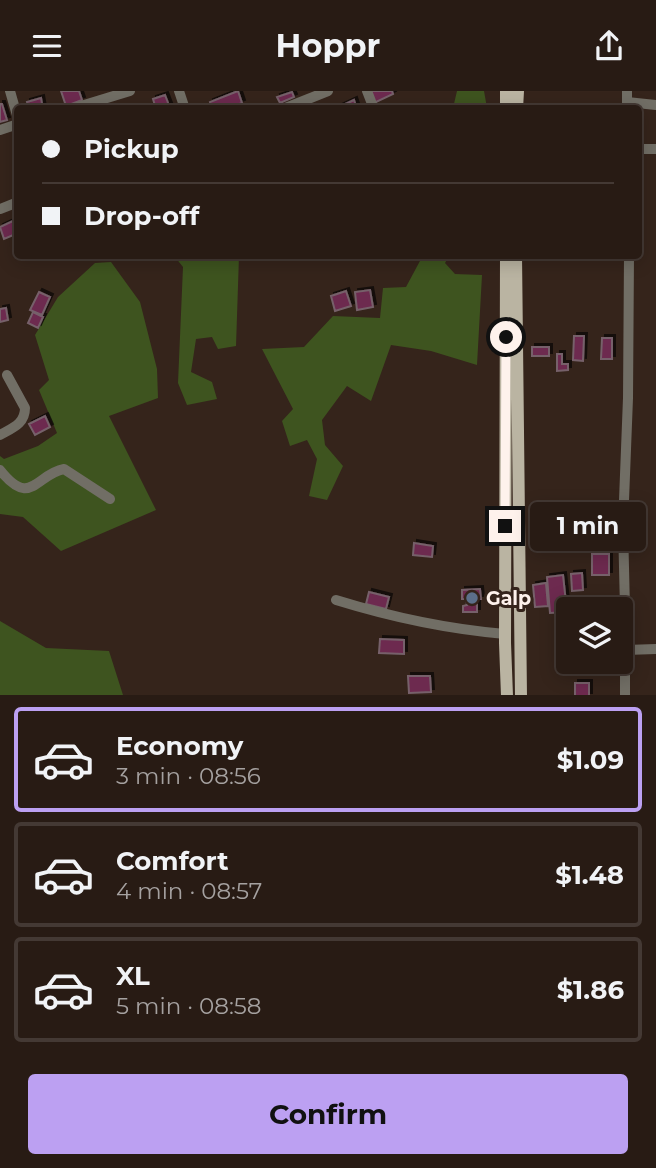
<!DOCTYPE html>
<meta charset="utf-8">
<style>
:root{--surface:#281b14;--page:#342822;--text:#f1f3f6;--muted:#a5a1a0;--line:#443934;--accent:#bca0f2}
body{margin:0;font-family:Montserrat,sans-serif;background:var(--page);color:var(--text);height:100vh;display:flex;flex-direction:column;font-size:26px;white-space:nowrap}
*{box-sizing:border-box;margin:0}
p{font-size:23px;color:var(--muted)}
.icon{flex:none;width:38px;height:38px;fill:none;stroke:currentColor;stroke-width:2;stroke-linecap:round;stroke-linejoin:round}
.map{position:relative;height:604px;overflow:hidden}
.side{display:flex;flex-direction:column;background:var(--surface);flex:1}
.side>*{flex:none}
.top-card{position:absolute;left:14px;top:14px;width:628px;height:154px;border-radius:7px;box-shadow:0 4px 18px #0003,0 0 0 2px var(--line);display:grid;align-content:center;height:154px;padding:0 28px;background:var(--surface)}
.fabs{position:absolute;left:556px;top:506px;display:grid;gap:14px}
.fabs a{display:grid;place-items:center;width:77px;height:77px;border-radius:7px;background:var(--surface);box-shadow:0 4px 18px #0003,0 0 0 2px var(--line);font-size:35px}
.end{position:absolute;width:32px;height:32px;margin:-16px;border:9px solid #fef2ec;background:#111;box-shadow:0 0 0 4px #111}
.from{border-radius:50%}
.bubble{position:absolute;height:49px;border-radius:7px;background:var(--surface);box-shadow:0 4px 18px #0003,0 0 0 2px var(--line);font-size:23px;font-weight:700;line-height:49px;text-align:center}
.top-card b{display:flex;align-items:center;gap:24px;height:66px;font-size:26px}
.top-card b+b{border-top:2px solid var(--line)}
.top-card i{width:18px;height:18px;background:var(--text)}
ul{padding:12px 0 0;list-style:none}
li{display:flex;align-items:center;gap:21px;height:105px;margin:0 14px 10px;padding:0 14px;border:4px solid var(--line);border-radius:7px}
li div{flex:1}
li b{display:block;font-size:26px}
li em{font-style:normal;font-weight:700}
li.active{border-color:var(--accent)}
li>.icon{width:63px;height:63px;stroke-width:1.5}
.primary-button{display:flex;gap:14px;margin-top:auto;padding:14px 28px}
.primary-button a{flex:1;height:80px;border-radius:7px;background:var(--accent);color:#111;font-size:28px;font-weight:700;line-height:80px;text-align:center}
header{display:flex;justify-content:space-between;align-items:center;height:91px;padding:0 28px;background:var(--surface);font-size:32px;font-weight:700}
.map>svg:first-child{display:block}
.green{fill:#3e541f}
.building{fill:#6d294f;stroke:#76616a;stroke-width:2;filter:url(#shadow)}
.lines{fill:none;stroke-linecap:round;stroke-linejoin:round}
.minor{stroke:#716e65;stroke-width:10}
.major{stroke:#bab4a2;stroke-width:12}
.route{stroke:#fef2ec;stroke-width:9}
.service-dot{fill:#5c6f8a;stroke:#35241b;stroke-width:2.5}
.labels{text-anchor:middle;stroke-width:6;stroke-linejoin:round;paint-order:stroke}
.poi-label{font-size:19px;font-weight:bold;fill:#fef2ec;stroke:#35241b;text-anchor:start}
</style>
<header><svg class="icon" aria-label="menu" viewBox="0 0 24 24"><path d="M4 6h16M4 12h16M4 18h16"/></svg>Hoppr<svg class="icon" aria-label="share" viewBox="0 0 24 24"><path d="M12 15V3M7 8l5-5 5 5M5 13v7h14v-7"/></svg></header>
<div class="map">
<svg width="656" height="605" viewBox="0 0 656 605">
<defs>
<filter id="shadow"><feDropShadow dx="3" dy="-3" stdDeviation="0" flood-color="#0009"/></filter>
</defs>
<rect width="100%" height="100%" fill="#35241b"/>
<path class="green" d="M 457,0 L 484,0 L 487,17 L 453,17 Z
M 176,164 L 239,165 L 236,255 L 218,258 L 212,246 L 196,248 L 191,281 L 212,291 L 217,308 L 187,314 L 178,292 L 183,176 L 175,166 Z
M 414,165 L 449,165 L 445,172 L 455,183 L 482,184 L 477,274 L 431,260 L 391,254 L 371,310 L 347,295 L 322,329 L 325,354 L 343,375 L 327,409 L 309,405 L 317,368 L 307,349 L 290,355 L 282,330 L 293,318 L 262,258 L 304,256 L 333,225 L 380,227 L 383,197 L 406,196 L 421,168 Z
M 111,171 L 140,211 L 157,278 L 158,307 L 109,325 L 156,419 L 61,460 L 23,426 L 0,423 L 0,365 L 4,368 L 38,355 L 57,342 L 39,299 L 49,289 L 35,244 L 58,206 L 95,172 Z
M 0,530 L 46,557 L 109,560 L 123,604 L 0,604 Z"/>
<path class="building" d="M 61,0 L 79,0 L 82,9 L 66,15 Z
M 238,0 L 242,12 L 227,18 L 212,18 L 210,11 Z
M 373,0 L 392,0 L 393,3 L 374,12 L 369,2 Z
M 292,1 L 294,6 L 280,12 L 277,6 Z
M 165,4 L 170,17 L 156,18 L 153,8 Z
M 41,7 L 43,18 L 29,18 L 27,11 Z
M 354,9 L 357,18 L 339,18 L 339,16 Z
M 0,13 L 2,13 L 7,29 L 0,31 Z
M 17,128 L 18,142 L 4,148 L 0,136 Z
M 370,199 L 373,216 L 357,219 L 355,201 Z
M 346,200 L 351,215 L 335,220 L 331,205 Z
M 39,201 L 50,206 L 42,224 L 30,219 Z
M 6,217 L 8,229 L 0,231 L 0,218 Z
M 33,221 L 43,226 L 38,237 L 28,232 Z
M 574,245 L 584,245 L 583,270 L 573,269 Z
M 602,247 L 612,247 L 612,268 L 601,268 Z
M 532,256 L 549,256 L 549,265 L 532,265 Z
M 557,263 L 562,263 L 562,273 L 568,273 L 568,279 L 557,280 Z
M 45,325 L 50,336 L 35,344 L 29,333 Z
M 590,430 L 605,430 L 605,456 L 590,455 Z
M 414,452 L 433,455 L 432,466 L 413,464 Z
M 592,463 L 609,463 L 609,484 L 592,484 Z
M 582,482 L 583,499 L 572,500 L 571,483 Z
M 563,484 L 567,521 L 550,522 L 547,486 Z
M 546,492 L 548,515 L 535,516 L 533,494 Z
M 480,498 L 481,508 L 477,508 L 477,521 L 463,521 L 463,515 L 467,514 L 466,508 L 462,508 L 462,499 Z
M 369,501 L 389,506 L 386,518 L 366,513 Z
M 380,548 L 404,549 L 404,563 L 379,562 Z
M 408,585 L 430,585 L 431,601 L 409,602 Z
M 575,592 L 589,592 L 589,605 L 575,605 Z"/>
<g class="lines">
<path class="minor" d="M 10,0 L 18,28
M 179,0 L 185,18
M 367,0 L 374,18
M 627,0 L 627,17
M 627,11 L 656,14
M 71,18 L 130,0
M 283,18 L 328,0
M 0,39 L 18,33
M 639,58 L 656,58
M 0,118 L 18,111
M 0,344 C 12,337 25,333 25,317 L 7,284
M 0,379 C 31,418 36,383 64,378 L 110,408
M 336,509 C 391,526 447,538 505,543
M 626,559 L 656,558
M 625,605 L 625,582 L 626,559 L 623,435 L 628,307 L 629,164"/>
<path class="major" d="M 506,18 L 506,0
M 517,18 L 518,0
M 506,164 L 505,552 L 507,605
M 516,164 L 521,605"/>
</g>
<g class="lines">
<path class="route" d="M 505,435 L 506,246"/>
</g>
<circle class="service-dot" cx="472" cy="507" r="7"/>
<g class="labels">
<g class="poi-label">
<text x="486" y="514">Galp</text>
</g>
</g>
</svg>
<div class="fabs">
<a><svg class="icon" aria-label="layers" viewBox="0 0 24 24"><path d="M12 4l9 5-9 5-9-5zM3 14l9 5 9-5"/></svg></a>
</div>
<i class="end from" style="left:506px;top:246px"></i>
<i class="end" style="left:505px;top:435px"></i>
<div class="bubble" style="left:530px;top:411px;width:116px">1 min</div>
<div class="top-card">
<b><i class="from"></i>Pickup</b>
<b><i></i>Drop-off</b>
</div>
</div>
<section class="side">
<ul>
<li class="active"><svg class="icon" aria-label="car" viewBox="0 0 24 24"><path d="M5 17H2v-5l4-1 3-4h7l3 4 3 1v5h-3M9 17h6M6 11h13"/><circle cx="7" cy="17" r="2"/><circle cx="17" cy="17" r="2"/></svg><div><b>Economy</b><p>3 min · 08:56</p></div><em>$1.09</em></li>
<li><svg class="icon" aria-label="car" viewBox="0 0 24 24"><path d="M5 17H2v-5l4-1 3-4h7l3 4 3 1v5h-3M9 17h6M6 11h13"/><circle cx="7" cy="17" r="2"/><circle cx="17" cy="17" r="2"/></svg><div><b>Comfort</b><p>4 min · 08:57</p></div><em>$1.48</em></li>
<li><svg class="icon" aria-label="car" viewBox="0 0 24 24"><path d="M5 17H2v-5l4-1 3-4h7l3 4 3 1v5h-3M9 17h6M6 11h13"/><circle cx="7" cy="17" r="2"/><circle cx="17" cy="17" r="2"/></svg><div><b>XL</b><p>5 min · 08:58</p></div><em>$1.86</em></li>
</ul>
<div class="primary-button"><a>Confirm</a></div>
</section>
